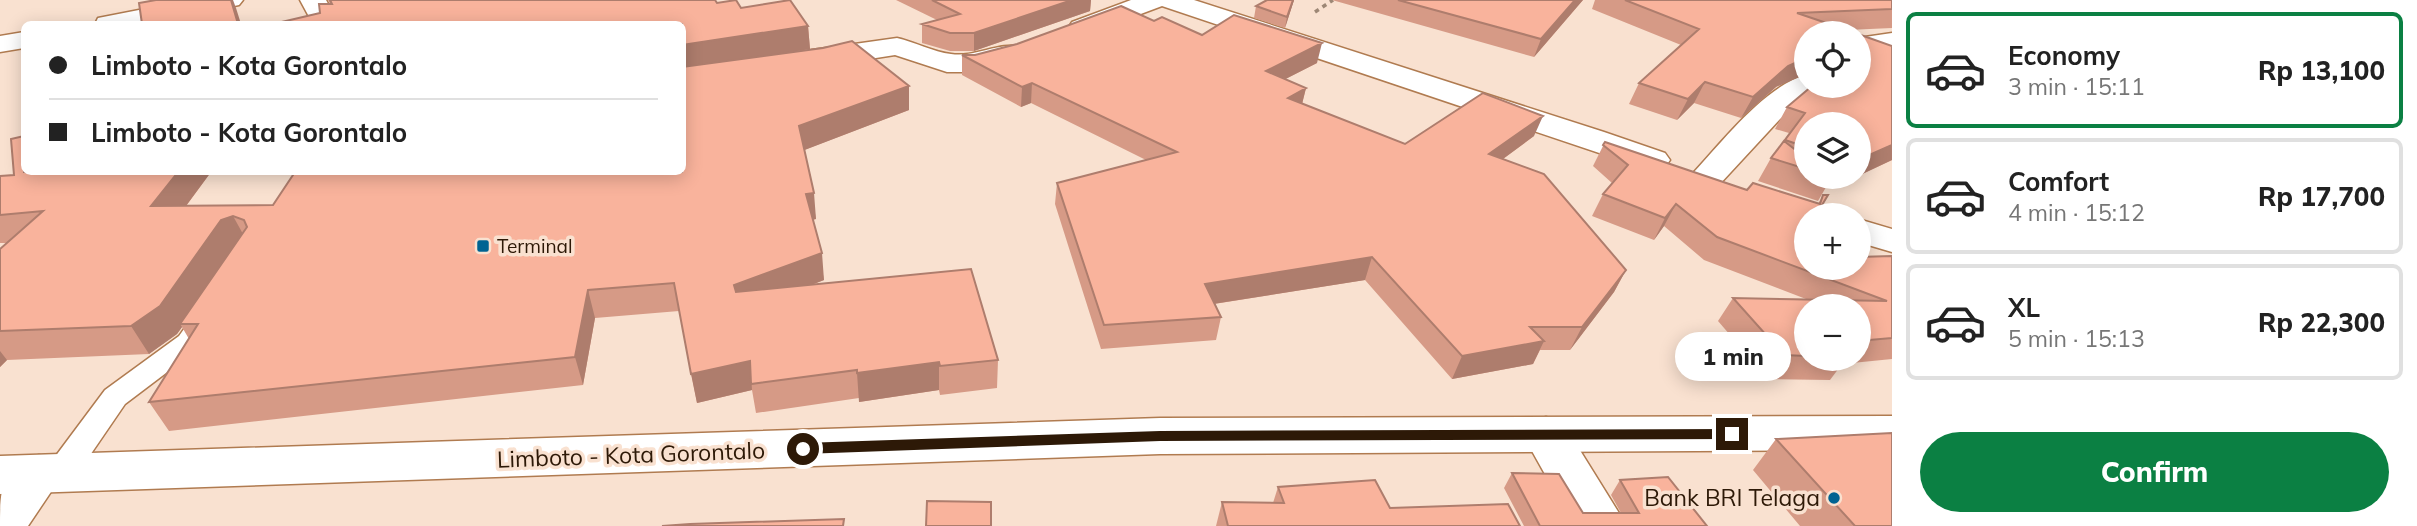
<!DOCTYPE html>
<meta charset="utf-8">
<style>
:root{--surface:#fff;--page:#f2f2f2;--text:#222;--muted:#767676;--line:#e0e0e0;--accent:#0b8043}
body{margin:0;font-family:Mulish,sans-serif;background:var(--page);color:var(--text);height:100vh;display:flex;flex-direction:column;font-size:26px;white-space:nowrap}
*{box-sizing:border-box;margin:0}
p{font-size:23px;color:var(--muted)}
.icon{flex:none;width:38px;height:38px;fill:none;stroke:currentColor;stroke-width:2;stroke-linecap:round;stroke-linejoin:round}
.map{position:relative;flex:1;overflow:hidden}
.side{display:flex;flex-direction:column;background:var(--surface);width:525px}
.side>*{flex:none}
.top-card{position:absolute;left:21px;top:21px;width:665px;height:154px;border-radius:10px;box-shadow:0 4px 18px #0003;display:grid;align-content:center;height:154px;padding:0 28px;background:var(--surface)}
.fabs{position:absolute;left:1794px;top:21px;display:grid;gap:14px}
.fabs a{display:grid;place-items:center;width:77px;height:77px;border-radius:50%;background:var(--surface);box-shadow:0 4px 18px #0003;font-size:35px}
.end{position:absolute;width:32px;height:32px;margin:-16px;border:9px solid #2d1907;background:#fff;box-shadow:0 0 0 4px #fff}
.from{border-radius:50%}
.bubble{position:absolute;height:49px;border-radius:24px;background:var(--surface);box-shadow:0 4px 18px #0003;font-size:23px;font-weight:800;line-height:49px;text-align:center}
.top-card b{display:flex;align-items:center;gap:24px;height:66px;font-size:26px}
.top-card b+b{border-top:2px solid var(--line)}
.top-card i{width:18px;height:18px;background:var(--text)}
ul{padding:12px 0 0;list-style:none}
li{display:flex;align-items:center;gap:21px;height:116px;margin:0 14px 10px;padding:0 14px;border:4px solid var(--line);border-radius:10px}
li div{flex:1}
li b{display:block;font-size:26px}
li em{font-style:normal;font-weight:800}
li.on{border-color:var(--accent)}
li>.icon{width:63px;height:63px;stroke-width:1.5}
.button{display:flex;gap:14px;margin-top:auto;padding:14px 28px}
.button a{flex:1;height:80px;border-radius:42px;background:var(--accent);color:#fff;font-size:28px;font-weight:800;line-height:80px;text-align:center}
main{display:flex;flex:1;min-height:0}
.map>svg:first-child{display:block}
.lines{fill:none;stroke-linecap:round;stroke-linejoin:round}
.lane-casing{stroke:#b07b50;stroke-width:3}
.street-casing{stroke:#b07b50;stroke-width:3}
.highway-casing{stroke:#b07b50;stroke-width:3}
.path{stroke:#9d8775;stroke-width:3.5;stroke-dasharray:4.5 4.5;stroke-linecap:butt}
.lane{fill:#fff;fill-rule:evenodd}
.street{fill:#fff;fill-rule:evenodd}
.highway{fill:#fff;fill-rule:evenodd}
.wall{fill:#d69a86;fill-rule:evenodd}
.shaded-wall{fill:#ae7d6d}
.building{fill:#f9b39c;stroke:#ae7d6d;stroke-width:2}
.route{fill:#2d1907}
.poi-dot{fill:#006392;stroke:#f9e1d0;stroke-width:2.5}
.labels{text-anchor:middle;stroke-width:7;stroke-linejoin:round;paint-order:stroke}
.poi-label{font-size:19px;fill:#2d1907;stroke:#f9e1d0;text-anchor:start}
.near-street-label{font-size:23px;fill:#2d1907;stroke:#f9e1d0}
.near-poi-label{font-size:23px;fill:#2d1907;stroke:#f9e1d0;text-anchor:end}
</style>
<main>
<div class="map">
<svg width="1892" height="526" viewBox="0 0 1892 526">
<rect width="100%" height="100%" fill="#f9e1d0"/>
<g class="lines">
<g class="lane-casing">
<path id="lane" d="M 203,312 L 212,315 L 216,321 L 199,348 L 125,404 L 71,483 L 60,486 L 49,483 L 45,474 L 49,465 L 105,390 L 179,336 L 194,315 Z"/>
</g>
<g class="street-casing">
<path id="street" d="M 190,0 L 243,0 L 239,5 L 146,24 L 95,24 L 98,18 Z
M 300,0 L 326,0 L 339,24 L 313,24 Z
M 1131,0 L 1194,0 L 1604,132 L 1665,153 L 1670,160 L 1665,167 L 1653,170 L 1641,167 L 1162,6 L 1082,36 L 1072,34 L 1068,28 L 1072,22 Z
M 24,32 L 24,48 L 0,52 L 0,36 Z
M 1892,33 L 1892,49 L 1858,54 L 1858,38 Z
M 897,38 C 915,42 933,52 951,54 C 975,58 999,41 1022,47 L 1026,53 L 1022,59 L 974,72 L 947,72 L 895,55 L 812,68 L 802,65 L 798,59 L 802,53 L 812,50 Z
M 1806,75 L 1806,86 L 1820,86 L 1817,90 L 1780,119 L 1718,186 L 1706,189 L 1694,186 L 1689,179 L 1694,172 C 1722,142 1766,85 1806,75 Z
M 1858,219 L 1892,229 L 1892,252 L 1858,242 Z
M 1546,417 L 1563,423 L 1627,526 L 1574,526 L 1523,435 L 1529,423 Z
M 39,455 L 56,461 L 63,474 L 28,526 L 0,526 C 0,490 0,468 39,455 Z"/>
</g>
<g class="highway-casing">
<path id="highway" d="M 1892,416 L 1892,450 L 1160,454 L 0,494 L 0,456 L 1160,418 Z"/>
</g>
<path class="path" d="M 1315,12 L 1333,0"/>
<use href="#lane" class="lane"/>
<use href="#street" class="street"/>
<use href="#highway" class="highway"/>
</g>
<path class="wall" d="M 328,0 L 715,0 L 717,3 L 741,8 L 808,26 L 810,49 L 781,54 L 909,110 L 804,150 L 816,219 L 813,220 L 824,280 L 814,284 L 998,360 L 997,388 L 940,395 L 939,390 L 859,402 L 859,398 L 756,413 L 752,390 L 697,403 L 679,311 L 595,318 L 583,385 L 169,431 L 149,402 L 189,339 L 182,327 L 177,334 L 149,354 L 7,360 L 0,367 L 0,249 L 7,243 L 0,243 L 0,176 L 14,175 L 24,172 L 211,172 L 186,206 L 273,205 L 682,172 L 682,24 L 320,13 L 330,4 Z
M 896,0 L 1091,0 L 1090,11 L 974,51 L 950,51 L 922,43 L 922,24 L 937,20 Z
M 1294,0 L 1285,28 L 1254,18 L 1256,6 Z
M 1332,0 L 1583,0 L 1534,57 Z
M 1595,0 L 1892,0 L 1892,28 L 1847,30 L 1806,33 L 1776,87 L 1741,118 L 1694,103 L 1677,120 L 1629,104 L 1639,83 L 1681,45 L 1592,9 Z
M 1154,21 L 1202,35 L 1317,63 L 1285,79 L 1306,88 L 1302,104 L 1405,144 L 1534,136 L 1503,159 L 1626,270 L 1614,292 L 1570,350 L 1540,350 L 1533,364 L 1452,379 L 1365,280 L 1214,304 L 1221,317 L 1216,340 L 1101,349 L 1055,204 L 1057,183 L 1146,160 L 1031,103 L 1021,107 L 962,75 L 962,55 L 975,55 Z
M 1892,46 L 1892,160 L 1858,176 L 1858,124 L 1806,124 L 1806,177 L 1856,177 L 1837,185 L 1829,182 L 1818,201 L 1758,181 L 1771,158 L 1789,133 L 1775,129 L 1787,107 Z
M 1605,142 L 1747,190 L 1818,204 L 1823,195 L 1816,215 L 1806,215 L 1806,268 L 1892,256 L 1892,359 L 1842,364 L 1830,380 L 1768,379 L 1718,321 L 1733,298 L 1806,299 L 1704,260 L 1664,226 L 1654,240 L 1592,216 L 1603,194 L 1612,183 L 1593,166 ZM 1806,306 L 1858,306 L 1858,359 L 1806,359 Z
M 1776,439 L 1892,526 L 1800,526 L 1753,470 Z
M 1512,473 L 1583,513 L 1621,513 L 1611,495 L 1620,480 L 1707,526 L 1524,526 L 1504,488 Z
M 1278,487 L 1390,508 L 1520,526 L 1216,526 L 1222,502 L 1273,503 Z"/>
<path class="shaded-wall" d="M 231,0 L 233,0 L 236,8 L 241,24 L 238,24 Z
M 1072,0 L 1091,0 L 1090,11 L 974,51 L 974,33 Z
M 1293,0 L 1294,0 L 1285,28 L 1287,17 Z
M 1575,0 L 1583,0 L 1534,57 L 1541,39 Z
M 808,26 L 810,49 L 682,69 L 682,45 Z
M 1322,43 L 1317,63 L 1262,91 L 1266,71 Z
M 1806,58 L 1806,74 L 1776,87 L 1741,118 L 1753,97 L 1788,66 Z
M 1705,82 L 1694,103 L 1677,120 L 1688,99 Z
M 1032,83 L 1031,103 L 1021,107 L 1022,87 Z
M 909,86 L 909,110 L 802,151 L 799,126 Z
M 1306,88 L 1301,108 L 1288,98 Z
M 1543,116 L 1534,136 L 1481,175 L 1489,154 Z
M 1892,145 L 1892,160 L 1858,176 L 1858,160 Z
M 178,172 L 211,172 L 166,233 L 151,206 Z
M 1843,177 L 1856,177 L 1837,185 Z
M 814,193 L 816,219 L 809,220 L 806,194 Z
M 1676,204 L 1664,226 L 1654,240 L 1665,218 Z
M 233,216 L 248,243 L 180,324 L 182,327 L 177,334 L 149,354 L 131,326 L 221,220 Z
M 822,253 L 824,280 L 739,313 L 734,285 Z
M 1372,257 L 1365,280 L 1200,306 L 1205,284 Z
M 1626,270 L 1614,292 L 1570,350 L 1582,327 Z
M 588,290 L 595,318 L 583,385 L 575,357 Z
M 1544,341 L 1533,364 L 1452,379 L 1462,356 Z
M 0,351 L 7,360 L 0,367 Z
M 750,361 L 752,390 L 697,403 L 691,374 Z
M 939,362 L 939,390 L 859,402 L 857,373 Z"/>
<path class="building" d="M 156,0 L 231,0 L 238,24 L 142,24 L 139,3 Z
M 330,0 L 715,0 L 717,3 L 736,0 L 741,8 L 790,0 L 808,26 L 682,45 L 682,24 L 505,24 L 504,23 L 496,24 L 273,24 L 320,13 L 319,4 L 332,4 Z
M 932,0 L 1072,0 L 974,33 L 950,33 L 922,24 L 960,14 Z
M 1267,0 L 1293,0 L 1287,17 L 1256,6 Z
M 1398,0 L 1575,0 L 1541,39 Z
M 1625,0 L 1892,0 L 1892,9 L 1797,13 L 1856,33 L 1806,33 L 1806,58 L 1788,66 L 1753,97 L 1705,82 L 1688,99 L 1639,83 L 1699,29 Z
M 1121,6 L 1154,21 L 1162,17 L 1202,35 L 1234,15 L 1322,43 L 1266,71 L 1306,88 L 1288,98 L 1405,144 L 1483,93 L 1543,116 L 1489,154 L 1544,174 L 1626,270 L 1582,327 L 1530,327 L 1544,341 L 1462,356 L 1372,257 L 1205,284 L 1221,317 L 1104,325 L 1057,183 L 1177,152 L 1032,83 L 1022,87 L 962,55 L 975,55 L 1017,44 Z
M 1858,34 L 1892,46 L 1892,145 L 1858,160 L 1858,124 L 1806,124 L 1806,147 L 1785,140 L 1805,113 L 1787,107 L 1812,86 L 1858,86 Z
M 852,41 L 909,86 L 799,126 L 814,193 L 806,194 L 822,253 L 734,285 L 736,292 L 971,269 L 998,360 L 940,366 L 939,362 L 857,373 L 857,370 L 751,384 L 750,361 L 691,374 L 674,283 L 588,290 L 575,357 L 149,402 L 198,324 L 180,324 L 247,227 L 244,220 L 233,216 L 221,220 L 160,306 L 131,326 L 0,331 L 0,249 L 43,211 L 0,215 L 0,176 L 14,175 L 11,139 L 24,136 L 24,172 L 178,172 L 151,206 L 273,205 L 295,172 L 682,172 L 682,67 L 823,48 Z
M 1784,141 L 1806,158 L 1806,169 L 1771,158 Z
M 1605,142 L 1747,190 L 1753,183 L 1820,204 L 1823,195 L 1828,195 L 1816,215 L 1806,215 L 1806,268 L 1858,268 L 1858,257 L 1892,256 L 1892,338 L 1858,341 L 1858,306 L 1806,306 L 1806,356 L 1784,355 L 1733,298 L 1887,301 L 1717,237 L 1676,204 L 1665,218 L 1603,194 L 1628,165 L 1603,145 Z
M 1892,433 L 1892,526 L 1855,526 L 1776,439 Z
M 1512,473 L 1559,474 L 1583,513 L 1639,513 L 1620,480 L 1668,477 L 1707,526 L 1540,526 Z
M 1375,480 L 1390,508 L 1508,504 L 1520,526 L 1228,526 L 1222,502 L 1284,503 L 1278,487 Z
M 927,501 L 991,502 L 991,526 L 926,526 Z
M 844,519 L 843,526 L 662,526 L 690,524 Z"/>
<path class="route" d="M 1732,429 L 1739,434 L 1732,439 L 1160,441 L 803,454 L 796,449 L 803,443 L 1160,431 Z"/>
<g class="poi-dot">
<rect x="476" y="239" width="14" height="14" rx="3.5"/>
<circle cx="1834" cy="498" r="7"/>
</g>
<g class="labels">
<g class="poi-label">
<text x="497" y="253">Terminal</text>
</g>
<g class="near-street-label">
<text transform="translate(631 455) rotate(-2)" y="8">Limboto - Kota Gorontalo</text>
</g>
<g class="near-poi-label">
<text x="1820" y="506">Bank BRI Telaga</text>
</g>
</g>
</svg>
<div class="fabs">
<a><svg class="icon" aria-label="locate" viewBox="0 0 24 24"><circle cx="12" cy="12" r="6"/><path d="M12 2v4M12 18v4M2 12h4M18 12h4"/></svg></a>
<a><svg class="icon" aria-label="layers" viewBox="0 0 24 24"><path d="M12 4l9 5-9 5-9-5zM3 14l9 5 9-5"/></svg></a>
<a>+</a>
<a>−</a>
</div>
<i class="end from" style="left:803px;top:449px"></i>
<i class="end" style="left:1732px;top:434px"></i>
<div class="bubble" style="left:1675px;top:332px;width:116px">1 min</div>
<div class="top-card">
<b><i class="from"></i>Limboto - Kota Gorontalo</b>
<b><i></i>Limboto - Kota Gorontalo</b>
</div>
</div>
<section class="side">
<ul>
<li class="on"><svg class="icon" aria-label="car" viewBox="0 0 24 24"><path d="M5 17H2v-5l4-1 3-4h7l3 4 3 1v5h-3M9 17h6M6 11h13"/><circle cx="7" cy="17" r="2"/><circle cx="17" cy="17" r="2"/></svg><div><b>Economy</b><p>3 min · 15:11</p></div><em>Rp 13,100</em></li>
<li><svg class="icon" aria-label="car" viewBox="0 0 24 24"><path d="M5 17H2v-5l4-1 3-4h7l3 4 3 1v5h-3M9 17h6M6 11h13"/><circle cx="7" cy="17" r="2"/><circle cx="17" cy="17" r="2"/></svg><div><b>Comfort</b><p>4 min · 15:12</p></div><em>Rp 17,700</em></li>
<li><svg class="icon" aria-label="car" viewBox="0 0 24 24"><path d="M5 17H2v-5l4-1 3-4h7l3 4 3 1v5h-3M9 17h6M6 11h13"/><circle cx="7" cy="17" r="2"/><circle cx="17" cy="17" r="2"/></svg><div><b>XL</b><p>5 min · 15:13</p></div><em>Rp 22,300</em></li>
</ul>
<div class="button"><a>Confirm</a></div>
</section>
</main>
